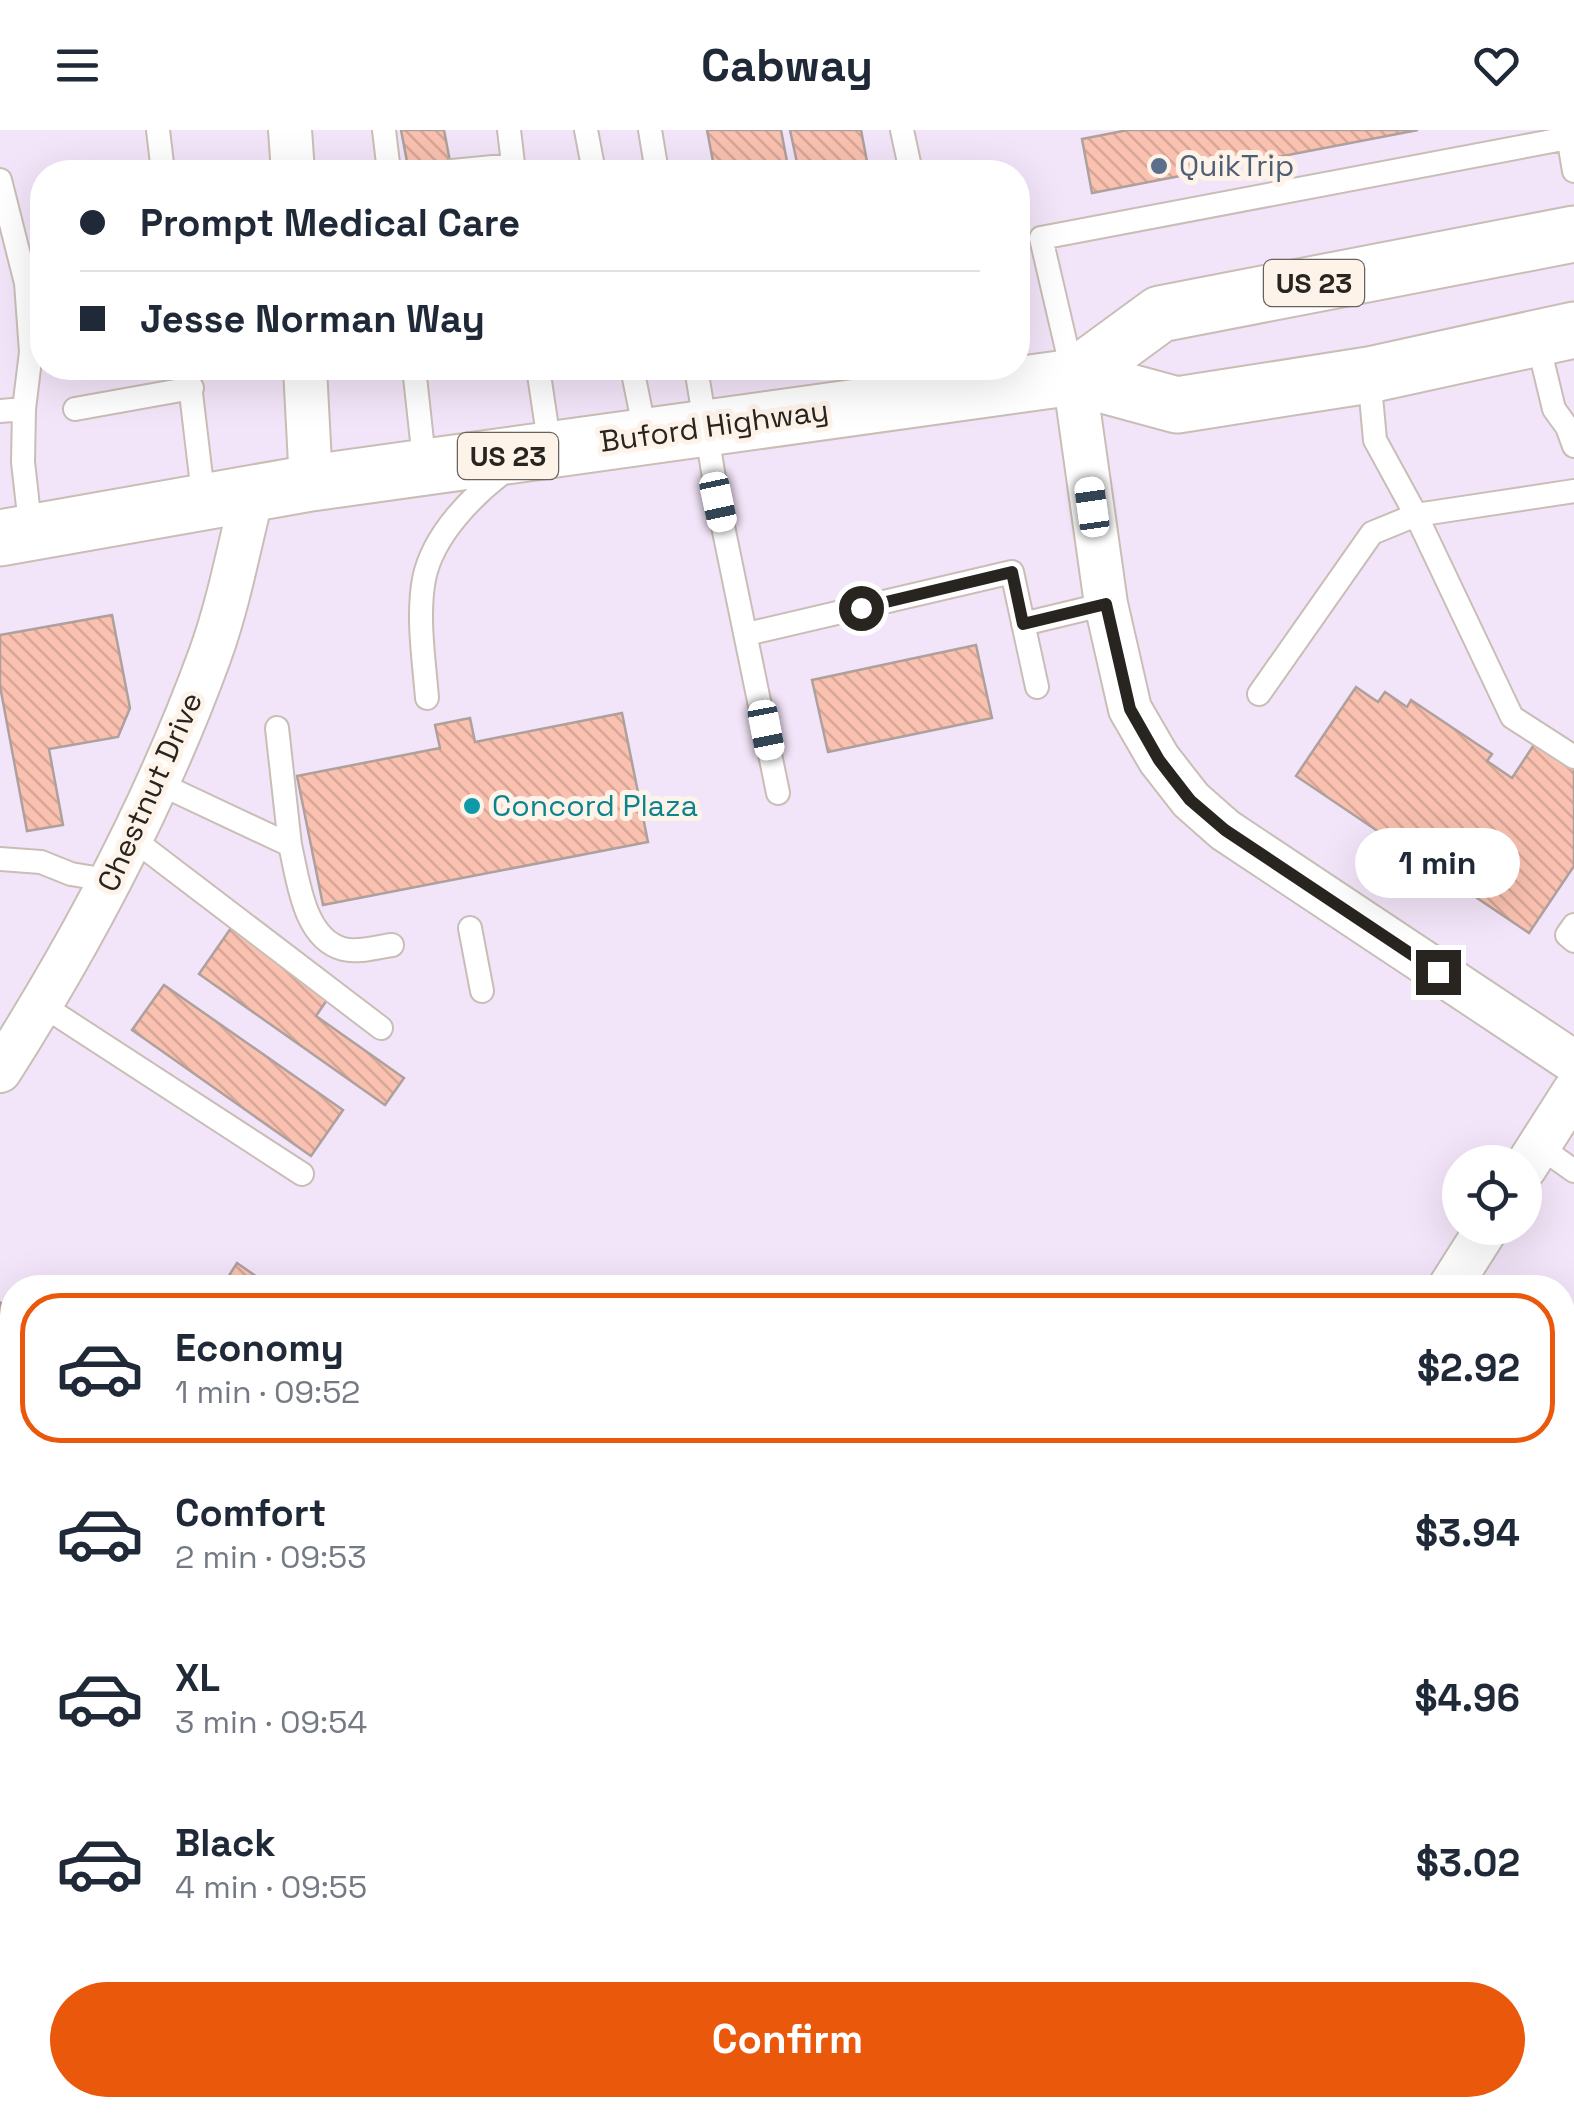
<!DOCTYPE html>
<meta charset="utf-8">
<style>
:root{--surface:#fff;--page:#f6f6f7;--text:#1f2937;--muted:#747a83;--line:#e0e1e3;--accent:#ea580c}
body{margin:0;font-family:"Space Grotesk",sans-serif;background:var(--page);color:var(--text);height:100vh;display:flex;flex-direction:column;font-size:38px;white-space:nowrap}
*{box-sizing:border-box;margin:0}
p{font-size:32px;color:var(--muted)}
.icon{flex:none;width:55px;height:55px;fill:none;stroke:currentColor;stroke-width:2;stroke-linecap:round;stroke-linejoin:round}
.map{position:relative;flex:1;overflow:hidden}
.panel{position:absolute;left:0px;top:1145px;width:1575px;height:842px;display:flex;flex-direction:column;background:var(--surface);border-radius:40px 40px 0 0;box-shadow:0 10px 40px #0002}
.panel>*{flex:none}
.guide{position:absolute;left:30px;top:30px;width:1000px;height:220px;border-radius:40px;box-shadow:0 10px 40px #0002;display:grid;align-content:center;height:220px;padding:0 50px;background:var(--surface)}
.buttons{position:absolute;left:1442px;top:1015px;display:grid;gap:20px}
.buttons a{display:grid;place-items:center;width:100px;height:100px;border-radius:50%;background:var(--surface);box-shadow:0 10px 40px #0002;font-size:50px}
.end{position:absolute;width:45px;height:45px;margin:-22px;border:12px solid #282420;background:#fff;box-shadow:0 0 0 5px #fff}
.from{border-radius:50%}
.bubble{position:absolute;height:70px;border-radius:35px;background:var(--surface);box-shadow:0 10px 40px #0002;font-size:32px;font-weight:600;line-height:70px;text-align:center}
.car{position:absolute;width:30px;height:60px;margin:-30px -15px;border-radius:12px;box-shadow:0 0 8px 2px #0007;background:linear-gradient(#fff 24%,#345 0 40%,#fff 0 76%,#345 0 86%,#fff 0)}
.guide b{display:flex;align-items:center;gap:35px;height:95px;font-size:38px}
.guide b+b{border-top:2px solid var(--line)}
.guide i{width:25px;height:25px;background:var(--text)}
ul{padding:18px 0 0;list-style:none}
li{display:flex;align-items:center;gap:30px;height:150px;margin:0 20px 15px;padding:0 30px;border:5px solid transparent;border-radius:40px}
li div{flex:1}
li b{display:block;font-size:38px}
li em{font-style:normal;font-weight:600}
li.active{border-color:var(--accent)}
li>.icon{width:90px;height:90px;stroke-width:1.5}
.primary-button{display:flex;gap:20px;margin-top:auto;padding:20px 50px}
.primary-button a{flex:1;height:115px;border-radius:60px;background:var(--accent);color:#fff;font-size:40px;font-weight:600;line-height:115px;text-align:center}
header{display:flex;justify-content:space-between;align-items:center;height:130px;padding:0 50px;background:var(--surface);font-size:45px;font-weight:600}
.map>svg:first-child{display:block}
.commercial{fill:#f3e5f9;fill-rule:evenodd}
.building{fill:url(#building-back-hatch);stroke:#aea09c;stroke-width:2.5}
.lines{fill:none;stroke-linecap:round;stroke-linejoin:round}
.service-casing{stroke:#c9beb5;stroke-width:26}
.minor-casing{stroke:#c9beb5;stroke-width:46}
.primary-casing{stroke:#c9beb5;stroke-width:59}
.service{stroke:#fff;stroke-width:22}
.minor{stroke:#fff;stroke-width:42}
.primary{stroke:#fff;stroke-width:55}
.route{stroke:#282420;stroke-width:12}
.service-dot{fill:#5c6f8a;stroke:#fef3e9;stroke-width:4}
.culture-dot{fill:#0f9aa8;stroke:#fef3e9;stroke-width:4}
.labels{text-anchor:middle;stroke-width:10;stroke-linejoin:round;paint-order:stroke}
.shield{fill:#fef3e9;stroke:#68625c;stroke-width:2.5}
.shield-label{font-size:28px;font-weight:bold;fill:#282420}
.service-label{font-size:30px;fill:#4e5e75;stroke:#fef3e9;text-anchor:start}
.street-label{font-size:30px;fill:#282420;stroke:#fef3e9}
.culture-label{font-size:30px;fill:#0d838f;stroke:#fef3e9;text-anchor:start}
</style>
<header><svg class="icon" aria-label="menu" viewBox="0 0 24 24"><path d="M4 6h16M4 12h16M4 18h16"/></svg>Cabway<svg class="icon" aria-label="heart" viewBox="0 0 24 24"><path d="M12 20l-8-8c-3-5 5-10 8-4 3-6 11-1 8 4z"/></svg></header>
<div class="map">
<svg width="1574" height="1986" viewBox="0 0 1574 1986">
<defs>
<pattern id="building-back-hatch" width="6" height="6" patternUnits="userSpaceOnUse" patternTransform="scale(2.5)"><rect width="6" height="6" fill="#fac1b0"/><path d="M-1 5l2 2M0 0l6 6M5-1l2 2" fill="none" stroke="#d6a697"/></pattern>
</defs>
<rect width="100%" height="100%" fill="#fef3e9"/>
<path class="commercial" d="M 0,0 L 1574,0 L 1574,1986 L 1320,1986 L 1303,1975 L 1562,1975 L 1562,1158 L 12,1158 L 12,1975 L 134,1975 L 127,1986 L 0,1986 ZM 42,42 L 1018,42 L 1018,238 L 42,238 ZM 1460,1032 L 1525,1032 L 1525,1098 L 1460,1098 Z"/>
<path class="building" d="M 401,0 L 444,0 L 452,42 L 409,42 Z
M 707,0 L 781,0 L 789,42 L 715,42 Z
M 790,0 L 861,0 L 869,42 L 799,42 Z
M 1128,0 L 1418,0 L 1092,63 L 1082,9 Z
M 112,485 L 130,578 L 118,607 L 49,619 L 63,695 L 27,701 L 0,556 L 0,505 Z
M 976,515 L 992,588 L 828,622 L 812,550 Z
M 1356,557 L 1378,572 L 1385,562 L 1407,577 L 1411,570 L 1492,624 L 1487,631 L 1512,648 L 1539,607 L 1574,631 L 1574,736 L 1529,803 L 1296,646 Z
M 622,583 L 648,712 L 323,775 L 297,646 L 440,618 L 435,595 L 470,588 L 475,612 Z
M 231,798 L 329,867 L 316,886 L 404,948 L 385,975 L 199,844 Z
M 164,855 L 343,980 L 311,1026 L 132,900 Z
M 237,1133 L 273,1158 L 221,1158 Z
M 1,1173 L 12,1181 L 12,1251 L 0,1242 Z
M 1574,1195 L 1574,1423 L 1563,1440 L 1562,1213 Z
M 12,1438 L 12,1489 L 0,1480 L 0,1456 Z
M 12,1580 L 12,1713 L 5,1724 L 0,1721 L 0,1599 Z
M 437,1975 L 524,1975 L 517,1986 L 430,1986 Z"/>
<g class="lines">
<g class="service-casing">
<path id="service" d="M 158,0 L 163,42
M 384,0 L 389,42
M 509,0 L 514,42
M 586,0 L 594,42
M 650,0 L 657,42
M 902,0 L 911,42
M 1567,0 L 1574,41
M 452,41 L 513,35
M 0,50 L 26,153 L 31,222 L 24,279 L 0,281
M 1537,209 L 1554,279 L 1567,297 L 1574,316
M 188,238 L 204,372
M 414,238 L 425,338
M 538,238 L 550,318
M 632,238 L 646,307
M 696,238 L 718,372 L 778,663
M 1073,245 L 1041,108 L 1568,8
M 1369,245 L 1375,310 L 1416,385 L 1512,587 L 1574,627
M 24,279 L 23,332 L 31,403
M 75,279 L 192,258
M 1023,494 L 1106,474
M 747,504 L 1012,442 L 1037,557
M 1259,564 L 1372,403 L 1416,385 L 1574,361
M 427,568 C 424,530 417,487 424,449 C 433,404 474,364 509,338
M 277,598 L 290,715
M 158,653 L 290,715 C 298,748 303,808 343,819 C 358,823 377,817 392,815
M 133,709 L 381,898
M 0,729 L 41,732 L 71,744 L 113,751
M 1574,795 L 1567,805 L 1574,811
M 470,798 L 482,861
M 42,875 L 302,1044
M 1539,1016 L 1574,1041"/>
</g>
<g class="minor-casing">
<path id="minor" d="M 290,0 L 293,42
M 305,238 L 311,353
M 1074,247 L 1106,474 L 1130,579 L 1159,629 L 1191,670 L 1225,700 L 1574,932
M 0,941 C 84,809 156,673 210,525 C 229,473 239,416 253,362
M 1525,1038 L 1574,961
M 1449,1158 L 1487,1098
M 321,1975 L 337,1986
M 917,1986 L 924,1975"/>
</g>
<g class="primary-casing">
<path id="primary" d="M 1074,247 L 1160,184 L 1574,104
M 0,408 L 311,353 L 1074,247 L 1177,275 L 1369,245 L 1574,200"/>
</g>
<use href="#service" class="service"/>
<use href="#minor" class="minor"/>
<use href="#primary" class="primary"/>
</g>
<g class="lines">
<path class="route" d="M 861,478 L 1012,442 L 1023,494 L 1106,474 L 1130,579 L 1159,630 L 1190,670 L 1225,700 L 1438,842"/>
</g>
<circle class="service-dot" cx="1159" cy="36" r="10"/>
<circle class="culture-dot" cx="472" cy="676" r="10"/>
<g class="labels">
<g class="shield">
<rect x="1264" y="130" width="100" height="46" rx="8"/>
<rect x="458" y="303" width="100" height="46" rx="8"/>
</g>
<g class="shield-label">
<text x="1314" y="163">US 23</text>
<text x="508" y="336">US 23</text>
</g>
<g class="service-label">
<text x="1179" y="46">QuikTrip</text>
</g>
<g class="street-label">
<text transform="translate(714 296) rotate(-8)" y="10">Buford Highway</text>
<text transform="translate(150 662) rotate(-66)" y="10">Chestnut Drive</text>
</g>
<g class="culture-label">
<text x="492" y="686">Concord Plaza</text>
</g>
</g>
</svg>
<div class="buttons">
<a><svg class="icon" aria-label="locate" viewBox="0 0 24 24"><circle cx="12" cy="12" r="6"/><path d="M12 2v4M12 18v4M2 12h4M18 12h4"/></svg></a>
</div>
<i class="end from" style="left:861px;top:478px"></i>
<i class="end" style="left:1438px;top:842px"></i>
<div class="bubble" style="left:1355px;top:698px;width:165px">1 min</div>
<i class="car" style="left:718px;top:372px;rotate:168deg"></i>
<i class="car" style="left:1092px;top:377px;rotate:352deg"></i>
<i class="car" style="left:766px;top:600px;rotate:169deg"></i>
<div class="guide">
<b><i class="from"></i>Prompt Medical Care</b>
<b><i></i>Jesse Norman Way</b>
</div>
<section class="panel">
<ul>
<li class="active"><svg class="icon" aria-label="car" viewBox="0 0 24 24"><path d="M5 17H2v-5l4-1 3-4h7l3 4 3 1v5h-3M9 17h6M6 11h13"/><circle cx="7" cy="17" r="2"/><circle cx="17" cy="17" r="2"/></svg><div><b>Economy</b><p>1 min · 09:52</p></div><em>$2.92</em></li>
<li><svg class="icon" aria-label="car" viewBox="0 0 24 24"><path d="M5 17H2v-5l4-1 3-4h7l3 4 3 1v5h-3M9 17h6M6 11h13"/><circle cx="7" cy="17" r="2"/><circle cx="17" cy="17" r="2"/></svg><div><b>Comfort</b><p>2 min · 09:53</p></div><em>$3.94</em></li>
<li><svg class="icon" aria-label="car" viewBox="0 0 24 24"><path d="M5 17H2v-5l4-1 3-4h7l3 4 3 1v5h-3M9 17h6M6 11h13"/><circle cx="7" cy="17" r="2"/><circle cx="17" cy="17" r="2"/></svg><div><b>XL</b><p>3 min · 09:54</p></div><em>$4.96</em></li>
<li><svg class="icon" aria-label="car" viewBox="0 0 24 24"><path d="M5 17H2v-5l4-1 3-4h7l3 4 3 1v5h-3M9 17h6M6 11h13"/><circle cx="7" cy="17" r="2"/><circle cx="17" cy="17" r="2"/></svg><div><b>Black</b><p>4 min · 09:55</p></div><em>$3.02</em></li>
</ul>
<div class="primary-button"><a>Confirm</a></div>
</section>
</div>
